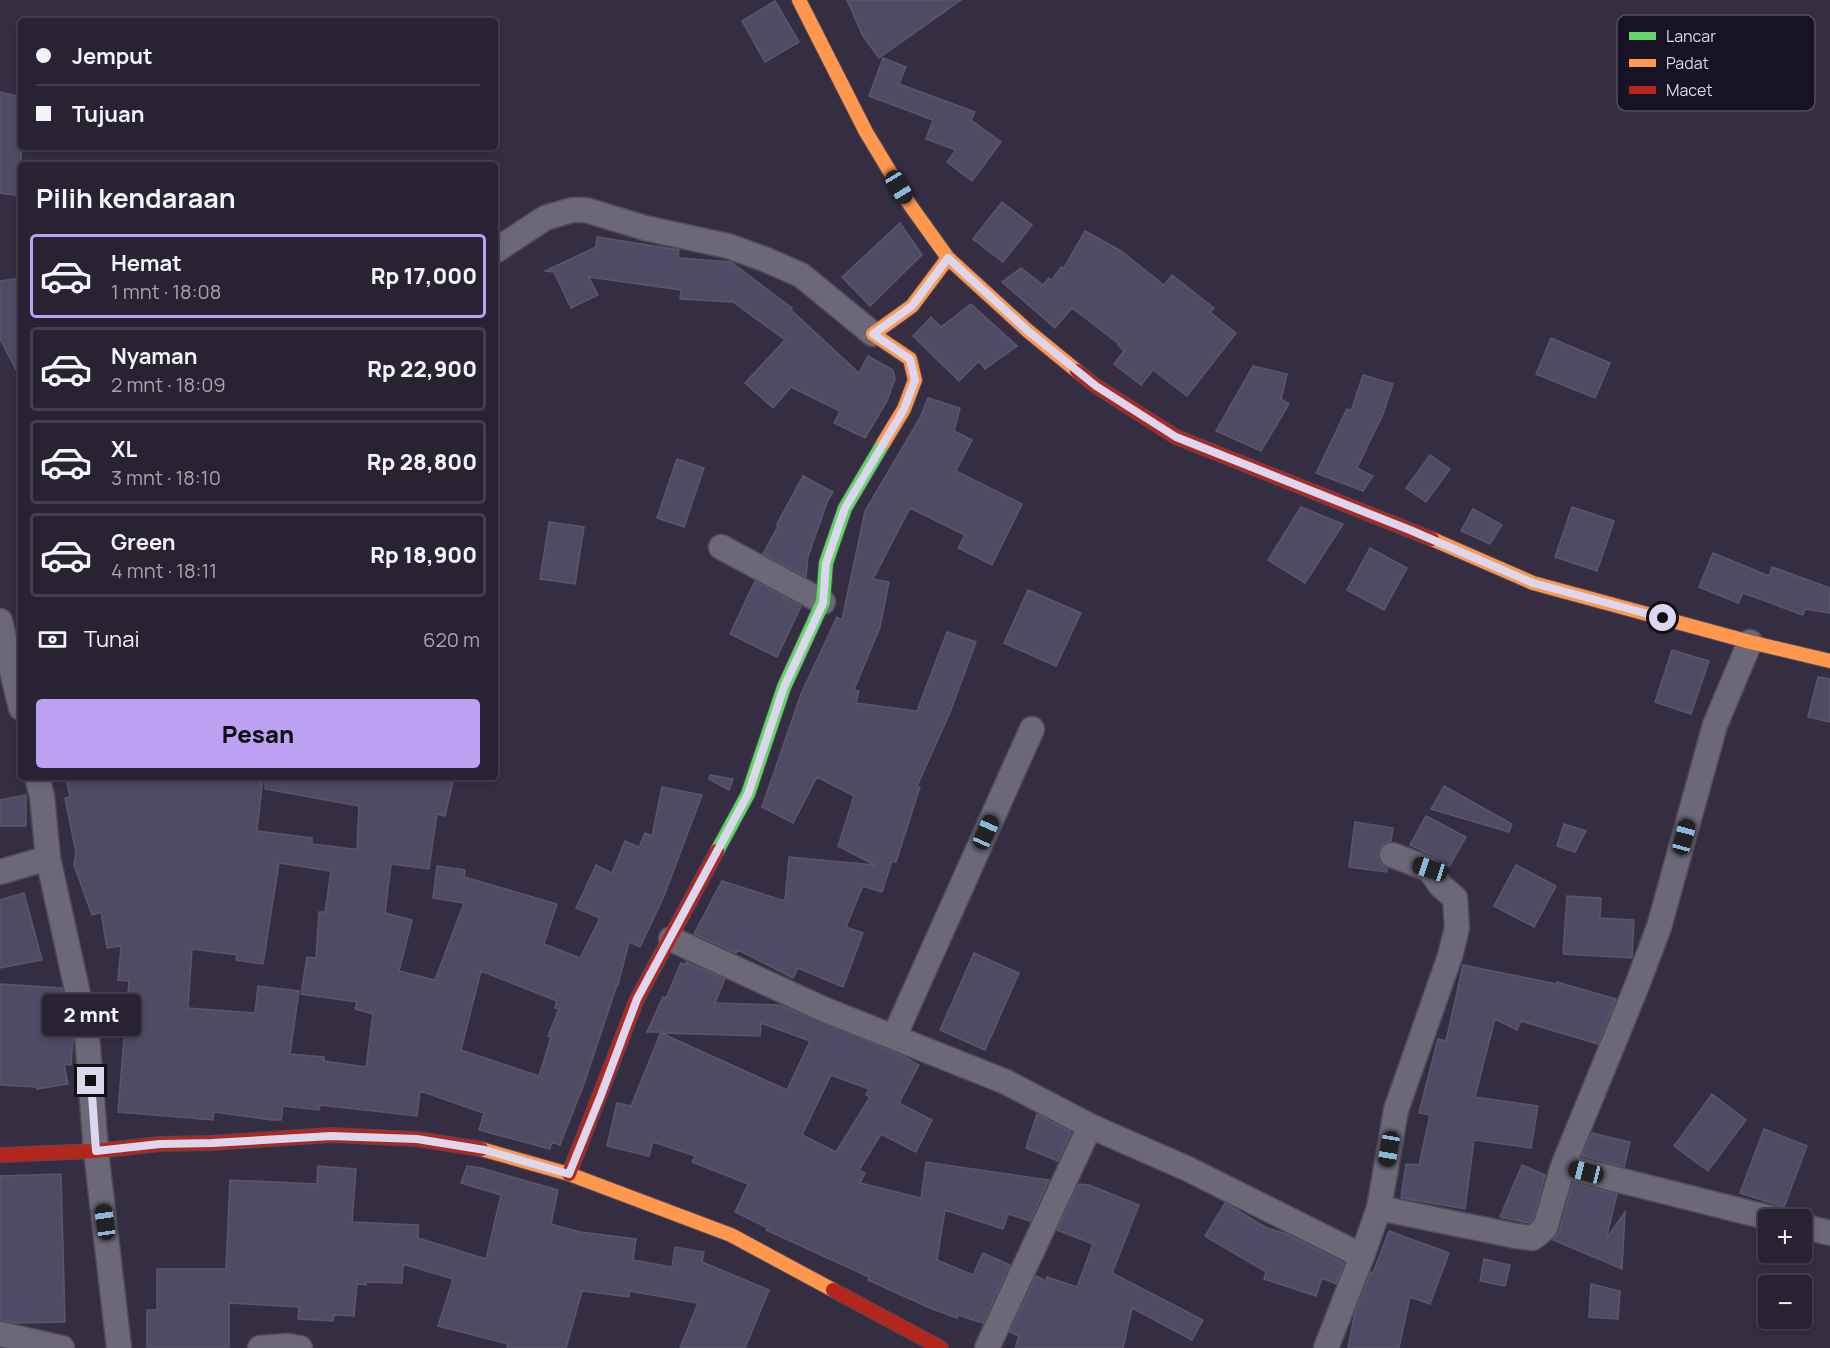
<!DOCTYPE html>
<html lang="id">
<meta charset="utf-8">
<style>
:root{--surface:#282232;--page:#302a3a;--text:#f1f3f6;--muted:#a5a4ac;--line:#443f4d;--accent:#bca0f2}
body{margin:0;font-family:Manrope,sans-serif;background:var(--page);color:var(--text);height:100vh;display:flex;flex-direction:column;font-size:22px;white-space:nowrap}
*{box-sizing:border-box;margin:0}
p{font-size:20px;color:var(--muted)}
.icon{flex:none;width:33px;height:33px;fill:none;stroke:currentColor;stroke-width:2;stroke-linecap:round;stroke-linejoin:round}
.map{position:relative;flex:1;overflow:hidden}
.side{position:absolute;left:18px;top:162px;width:480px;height:618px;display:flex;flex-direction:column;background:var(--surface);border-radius:6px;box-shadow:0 3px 9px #0003,0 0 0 2px var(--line)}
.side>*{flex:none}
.banner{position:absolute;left:18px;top:18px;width:480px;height:132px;border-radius:6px;box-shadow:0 3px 9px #0003,0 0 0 2px var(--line);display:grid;align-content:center;height:132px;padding:0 18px;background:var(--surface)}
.tools{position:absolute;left:1758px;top:1209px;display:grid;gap:12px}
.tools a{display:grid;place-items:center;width:54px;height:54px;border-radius:6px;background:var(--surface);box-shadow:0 3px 9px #0003,0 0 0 2px var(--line);font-size:30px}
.end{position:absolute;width:27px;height:27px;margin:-14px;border:8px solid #dcd6ee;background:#111;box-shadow:0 0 0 3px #111}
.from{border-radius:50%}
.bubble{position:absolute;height:42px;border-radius:6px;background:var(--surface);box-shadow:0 3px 9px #0003,0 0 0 2px var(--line);font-size:20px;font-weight:800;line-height:42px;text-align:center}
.car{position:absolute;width:18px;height:36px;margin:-18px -9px;border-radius:8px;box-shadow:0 0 4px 2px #0007;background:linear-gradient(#222 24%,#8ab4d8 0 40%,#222 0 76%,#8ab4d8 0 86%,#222 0)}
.banner b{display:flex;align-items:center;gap:21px;height:57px;font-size:22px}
.banner b+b{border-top:2px solid var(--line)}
.banner i{width:15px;height:15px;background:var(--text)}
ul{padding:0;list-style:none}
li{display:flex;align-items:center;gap:18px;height:84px;margin:0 12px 9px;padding:0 6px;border:3px solid var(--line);border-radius:6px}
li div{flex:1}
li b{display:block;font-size:22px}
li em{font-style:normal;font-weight:800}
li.active{border-color:var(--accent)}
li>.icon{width:54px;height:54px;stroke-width:1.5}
h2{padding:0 18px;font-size:27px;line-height:72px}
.pay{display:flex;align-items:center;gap:15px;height:66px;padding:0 18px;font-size:22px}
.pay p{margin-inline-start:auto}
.action{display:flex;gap:12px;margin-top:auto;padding:12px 18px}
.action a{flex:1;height:69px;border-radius:6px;background:var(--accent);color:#111;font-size:24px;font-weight:800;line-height:69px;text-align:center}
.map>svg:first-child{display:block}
.building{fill:#4e4c65;stroke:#595769;stroke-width:1.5;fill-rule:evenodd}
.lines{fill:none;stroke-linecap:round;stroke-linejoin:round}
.street-casing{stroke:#504a5b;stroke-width:27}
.fast-casing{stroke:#504a5b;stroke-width:16}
.slow-casing{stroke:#504a5b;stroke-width:16}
.jam-casing{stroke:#504a5b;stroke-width:16}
.street{stroke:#6c6878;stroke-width:24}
.fast{stroke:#63d668;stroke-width:14}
.slow{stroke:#ff974d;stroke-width:14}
.jam{stroke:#b3261e;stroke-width:14}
.route{stroke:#dcd6ee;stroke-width:8}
.key{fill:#181324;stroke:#534e61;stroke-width:1.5}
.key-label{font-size:16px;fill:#dcd6ee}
</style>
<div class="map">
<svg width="1830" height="1348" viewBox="0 0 1830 1348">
<rect width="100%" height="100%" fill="#352e43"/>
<path class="building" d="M 847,0 L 961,0 L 879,58 L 863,36 Z
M 775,1 L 799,42 L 765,62 L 742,21 Z
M 883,58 L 906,67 L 899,84 L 975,112 L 971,120 L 1001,142 L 972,181 L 947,162 L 956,150 L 926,139 L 933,120 L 869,96 Z
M 0,92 L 21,97 L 21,196 L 0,193 Z
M 1002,202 L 1032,225 L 1003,262 L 973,239 Z
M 900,223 L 922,255 L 870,306 L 842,277 Z
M 1085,231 L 1121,251 L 1164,285 L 1172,275 L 1214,308 L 1210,312 L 1236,333 L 1187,396 L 1153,370 L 1141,385 L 1114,364 L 1124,351 L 1118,345 L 1119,344 L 1072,308 L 1055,328 L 1002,282 L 1021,268 L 1043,285 L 1049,278 L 1052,280 L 1061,267 L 1064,268 Z
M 597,237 L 679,250 L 678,258 L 731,262 L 792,308 L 791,310 L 859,373 L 868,356 L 893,370 L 895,379 L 887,401 L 865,438 L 834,423 L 840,411 L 791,387 L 773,408 L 745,383 L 785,340 L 733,302 L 680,299 L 681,290 L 589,277 L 598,295 L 571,308 L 554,272 L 545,271 L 596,247 Z
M 21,278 L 21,379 L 0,339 L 0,281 Z
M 971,304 L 1017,346 L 985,369 L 979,361 L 959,381 L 913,336 L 931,317 L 941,327 Z
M 1551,338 L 1610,363 L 1595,398 L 1536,374 Z
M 1253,366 L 1287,374 L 1281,399 L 1289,404 L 1261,451 L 1216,431 Z
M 1363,375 L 1393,384 L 1383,414 L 1357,468 L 1373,476 L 1363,491 L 1316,473 L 1347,409 L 1351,411 Z
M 928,398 L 960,408 L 954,431 L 972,440 L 956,471 L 1022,504 L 992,565 L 958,548 L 965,535 L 910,508 L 873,579 L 889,582 L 880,627 L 854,690 L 859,691 L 856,703 L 917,711 L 947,632 L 976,642 L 949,715 L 917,786 L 920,787 L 896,862 L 892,861 L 882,892 L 863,886 L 846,927 L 863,933 L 843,987 L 798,968 L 793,978 L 738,950 L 736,953 L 694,934 L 722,881 L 785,901 L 789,857 L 875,865 L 838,846 L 854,796 L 817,777 L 793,823 L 762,807 L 801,694 L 837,617 L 842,620 L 865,511 L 920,418 Z
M 1430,455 L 1450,469 L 1426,502 L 1406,488 Z
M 677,459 L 704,468 L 684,527 L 657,518 Z
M 803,476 L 833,492 L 827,502 L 808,557 L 806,577 L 763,554 L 778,526 L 777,524 Z
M 1301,507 L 1343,524 L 1305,583 L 1268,560 Z
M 1572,507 L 1614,521 L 1597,571 L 1555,557 Z
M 1473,509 L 1502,525 L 1490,544 L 1461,531 Z
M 549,522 L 584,527 L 575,584 L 540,579 Z
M 1370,548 L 1407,568 L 1384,610 L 1347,590 Z
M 1713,553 L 1769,576 L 1772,567 L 1830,588 L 1830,613 L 1805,609 L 1803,615 L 1743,593 L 1738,603 L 1699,587 Z
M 755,581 L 801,606 L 777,657 L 730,634 Z
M 1028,590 L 1081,613 L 1056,666 L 1004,643 Z
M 1672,650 L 1709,661 L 1691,714 L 1655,702 Z
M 1818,677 L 1830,679 L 1830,722 L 1808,717 Z
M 710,775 L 733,779 L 729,790 L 709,779 Z
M 66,777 L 263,777 L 257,831 L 312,838 L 312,844 L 353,849 L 357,849 L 359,806 L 265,789 L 266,777 L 454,777 L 445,816 L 437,814 L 429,869 L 391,864 L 385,913 L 412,920 L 399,971 L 435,980 L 464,903 L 433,898 L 437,866 L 465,870 L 464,877 L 557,904 L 544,944 L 580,958 L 600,918 L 576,908 L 596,865 L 612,873 L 625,841 L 639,847 L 645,833 L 652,836 L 662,787 L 702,795 L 664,896 L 640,947 L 629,942 L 618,985 L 617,985 L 585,1081 L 560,1145 L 552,1142 L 550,1149 L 479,1130 L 484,1113 L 420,1091 L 417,1116 L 320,1105 L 319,1110 L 283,1106 L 281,1120 L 272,1120 L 214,1112 L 213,1120 L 118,1112 L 129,981 L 118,980 L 121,946 L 107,948 L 101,912 L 92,915 L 74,865 L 76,852 L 65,798 L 70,797 ZM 279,863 L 331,871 L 325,912 L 319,912 L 316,958 L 307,957 L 301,994 L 357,1002 L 355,1009 L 373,1014 L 366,1067 L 324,1061 L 324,1057 L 290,1054 L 299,991 L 258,986 L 255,1013 L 188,1008 L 192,949 L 237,955 L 236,960 L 263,964 ZM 481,971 L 557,1001 L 555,1008 L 559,1009 L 548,1036 L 551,1037 L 539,1076 L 461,1050 Z
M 1444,786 L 1512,824 L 1509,832 L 1431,809 Z
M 26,795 L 26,826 L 0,826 L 0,800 Z
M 1426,816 L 1466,837 L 1449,867 L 1434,856 L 1410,845 Z
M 1355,822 L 1393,828 L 1391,841 L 1383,844 L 1379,851 L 1378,858 L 1381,864 L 1387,868 L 1387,872 L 1349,867 Z
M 1564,824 L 1586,831 L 1575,852 L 1557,846 Z
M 1516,865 L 1556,886 L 1534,927 L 1494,906 Z
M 24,893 L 42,960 L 0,968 L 0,900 Z
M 1567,896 L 1601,898 L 1600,918 L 1634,920 L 1632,958 L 1563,954 Z
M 974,953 L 1019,973 L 985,1050 L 940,1030 Z
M 686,962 L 725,979 L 715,1003 L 780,1005 L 903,1056 L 919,1065 L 899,1103 L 932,1120 L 916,1152 L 881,1134 L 859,1170 L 865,1173 L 860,1183 L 921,1198 L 926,1162 L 1049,1180 L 1030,1221 L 1008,1214 L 1003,1229 L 945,1210 L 937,1260 L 973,1275 L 983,1253 L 1010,1265 L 983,1323 L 958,1315 L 957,1318 L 930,1308 L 868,1280 L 869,1277 L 766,1230 L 768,1228 L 735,1212 L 748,1184 L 692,1162 L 695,1156 L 653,1142 L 649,1156 L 607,1146 L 617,1103 L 631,1106 L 661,1032 L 647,1032 L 663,997 L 666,998 L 681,963 L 685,965 ZM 761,1023 L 810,1041 L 787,1090 L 661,1033 L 760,1036 ZM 831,1075 L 869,1089 L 866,1095 L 870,1097 L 836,1152 L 802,1135 Z
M 1463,965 L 1557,984 L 1557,982 L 1616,999 L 1598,1044 L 1521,1021 L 1517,1030 L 1495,1019 L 1475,1097 L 1538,1106 L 1531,1148 L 1474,1140 L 1465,1209 L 1401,1198 L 1406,1164 L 1419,1165 L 1430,1115 L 1419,1113 L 1438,1039 L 1446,1041 Z
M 0,984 L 62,988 L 73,1038 L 71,1065 L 64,1064 L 68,1084 L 37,1089 L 37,1087 L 0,1085 Z
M 1712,1094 L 1746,1120 L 1708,1171 L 1674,1146 Z
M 1037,1114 L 1071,1132 L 1058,1161 L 1026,1148 Z
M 1764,1129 L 1807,1146 L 1784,1207 L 1740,1193 Z
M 1592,1133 L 1630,1142 L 1624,1167 L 1582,1156 Z
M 1522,1165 L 1545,1175 L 1533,1220 L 1529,1223 L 1500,1217 Z
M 318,1166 L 356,1169 L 352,1222 L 418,1225 L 418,1238 L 486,1259 L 501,1195 L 461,1183 L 467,1166 L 481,1168 L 558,1190 L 551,1224 L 580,1232 L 636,1239 L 633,1260 L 672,1267 L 675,1247 L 704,1252 L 702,1262 L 769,1290 L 745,1348 L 680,1348 L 698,1303 L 629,1291 L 629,1297 L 582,1291 L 566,1348 L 507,1348 L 508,1344 L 438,1326 L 453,1279 L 403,1264 L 402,1283 L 366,1282 L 366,1285 L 357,1284 L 354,1316 L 334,1315 L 333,1321 L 298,1319 L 299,1307 L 229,1303 L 229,1347 L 147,1347 L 147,1310 L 157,1310 L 157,1269 L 226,1269 L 230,1180 L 317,1184 Z
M 61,1174 L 65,1322 L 15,1323 L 0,1320 L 0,1176 Z
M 1573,1183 L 1617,1194 L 1606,1239 L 1625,1212 L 1622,1269 L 1553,1240 L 1559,1232 Z
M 1079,1184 L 1089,1185 L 1139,1205 L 1112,1273 L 1203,1320 L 1192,1340 L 1132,1308 L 1123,1348 L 1015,1348 L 1019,1336 L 1010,1332 L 1036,1276 L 1046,1281 L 1047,1277 L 1077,1287 L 1093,1244 L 1057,1230 Z
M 1225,1203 L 1265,1227 L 1286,1234 L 1344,1263 L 1336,1284 L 1322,1278 L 1316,1296 L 1264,1279 L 1266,1272 L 1205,1236 Z
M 1389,1231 L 1449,1253 L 1430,1304 L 1410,1297 L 1399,1348 L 1348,1348 L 1355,1312 L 1371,1272 L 1373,1273 Z
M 1484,1259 L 1510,1265 L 1505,1286 L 1480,1281 Z
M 1591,1284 L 1620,1291 L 1618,1319 L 1589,1317 Z"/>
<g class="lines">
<g class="street-casing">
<path id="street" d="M 495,251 L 545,218 L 572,210 L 586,210 L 645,228 L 728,246 L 764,259 L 801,275 L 873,334
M 721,547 L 823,602
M 0,621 L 21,708
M 37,777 L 42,796 L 48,858 L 87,1035 L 96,1151 L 119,1348
M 0,872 L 48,858
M 671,939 L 823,1009 L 1006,1082 L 1090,1126 L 1188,1169 L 1362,1256
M 894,1037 L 1032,729
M 1563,1166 L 1778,1220
M 1379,1208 L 1516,1236 L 1533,1238 L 1545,1228 L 1563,1166 L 1636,988 L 1659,927 L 1715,725 L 1750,642
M 1802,1226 L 1830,1233
M 0,1334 L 62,1348
M 260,1348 L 288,1346 L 300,1348
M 987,1348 L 1090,1126
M 1326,1348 L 1362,1256 L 1379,1208 L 1396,1110 L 1450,956 L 1457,928 L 1455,898 L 1441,886 L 1429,869 L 1392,855"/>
</g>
<g class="fast-casing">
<path id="fast" d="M 717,851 L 748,794 L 784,687 L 823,602 L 826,563 L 845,508 L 884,442"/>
</g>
<g class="slow-casing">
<path id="slow" d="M 799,0 L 866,132 L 910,205 L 948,258 L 1028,331 L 1077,371
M 884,442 L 904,409 L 915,380 L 910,359 L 873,334 L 912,306 L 948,258
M 1432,539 L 1533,583 L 1750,642 L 1830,661
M 481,1149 L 569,1174 L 731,1235 L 833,1290"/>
</g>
<g class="jam-casing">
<path id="jam" d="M 1077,371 L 1096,386 L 1176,437 L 1432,539
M 0,1155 L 96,1151 L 160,1144 L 211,1143 L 331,1135 L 417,1139 L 481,1149
M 569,1174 L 637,999 L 717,851
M 833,1290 L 941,1348"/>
</g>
<use href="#street" class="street"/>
<use href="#fast" class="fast"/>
<use href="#slow" class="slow"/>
<use href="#jam" class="jam"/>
</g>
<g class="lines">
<path class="route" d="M 91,1081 L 96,1151 L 160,1144 L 212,1143 L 331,1136 L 417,1139 L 485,1150 L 569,1174 L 601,1095 L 637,999 L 748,794 L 784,687 L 823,603 L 826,563 L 845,508 L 904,409 L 915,380 L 910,359 L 873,334 L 912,306 L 948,258 L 1028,331 L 1096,386 L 1176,437 L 1410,530 L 1533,583 L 1663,618"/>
</g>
<rect x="1617" y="15" width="198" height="96" rx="9" class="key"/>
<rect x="1629" y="32" width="27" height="8" fill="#63d668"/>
<rect x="1629" y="59" width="27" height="8" fill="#ff974d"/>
<rect x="1629" y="86" width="27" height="8" fill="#b3261e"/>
<g class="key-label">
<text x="1666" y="42">Lancar</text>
<text x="1666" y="69">Padat</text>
<text x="1666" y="96">Macet</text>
</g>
</svg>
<div class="tools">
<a>+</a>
<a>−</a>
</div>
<i class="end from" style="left:1663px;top:618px"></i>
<i class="end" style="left:91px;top:1081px"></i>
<div class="bubble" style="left:42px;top:994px;width:99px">2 mnt</div>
<i class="car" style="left:899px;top:187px;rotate:149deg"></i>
<i class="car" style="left:986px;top:832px;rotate:24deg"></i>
<i class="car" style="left:1684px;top:837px;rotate:15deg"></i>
<i class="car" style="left:1430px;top:869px;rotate:288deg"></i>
<i class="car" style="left:1389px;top:1149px;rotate:190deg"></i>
<i class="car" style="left:1586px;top:1172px;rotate:284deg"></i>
<i class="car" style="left:105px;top:1222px;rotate:352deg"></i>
<div class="banner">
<b><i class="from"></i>Jemput</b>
<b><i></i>Tujuan</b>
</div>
<section class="side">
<h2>Pilih kendaraan</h2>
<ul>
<li class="active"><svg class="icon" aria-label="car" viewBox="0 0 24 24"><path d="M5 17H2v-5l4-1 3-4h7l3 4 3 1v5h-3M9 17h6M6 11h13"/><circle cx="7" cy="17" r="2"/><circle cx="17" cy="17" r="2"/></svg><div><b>Hemat</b><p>1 mnt · 18:08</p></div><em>Rp 17,000</em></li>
<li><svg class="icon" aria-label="car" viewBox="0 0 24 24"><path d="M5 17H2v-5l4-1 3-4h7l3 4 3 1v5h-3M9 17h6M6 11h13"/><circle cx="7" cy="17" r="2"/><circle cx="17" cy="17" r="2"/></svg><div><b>Nyaman</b><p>2 mnt · 18:09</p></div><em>Rp 22,900</em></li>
<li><svg class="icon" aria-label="car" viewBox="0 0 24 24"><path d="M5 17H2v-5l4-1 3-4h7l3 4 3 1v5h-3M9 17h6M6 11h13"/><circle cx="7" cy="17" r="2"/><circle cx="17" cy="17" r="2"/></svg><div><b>XL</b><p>3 mnt · 18:10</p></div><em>Rp 28,800</em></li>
<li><svg class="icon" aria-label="car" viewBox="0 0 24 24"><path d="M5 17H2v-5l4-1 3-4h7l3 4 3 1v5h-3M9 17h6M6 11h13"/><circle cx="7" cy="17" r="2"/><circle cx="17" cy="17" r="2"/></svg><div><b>Green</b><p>4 mnt · 18:11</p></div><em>Rp 18,900</em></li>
</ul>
<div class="pay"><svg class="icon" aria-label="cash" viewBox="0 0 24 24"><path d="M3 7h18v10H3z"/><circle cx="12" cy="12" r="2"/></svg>Tunai<p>620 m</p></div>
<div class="action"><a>Pesan</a></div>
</section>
</div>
